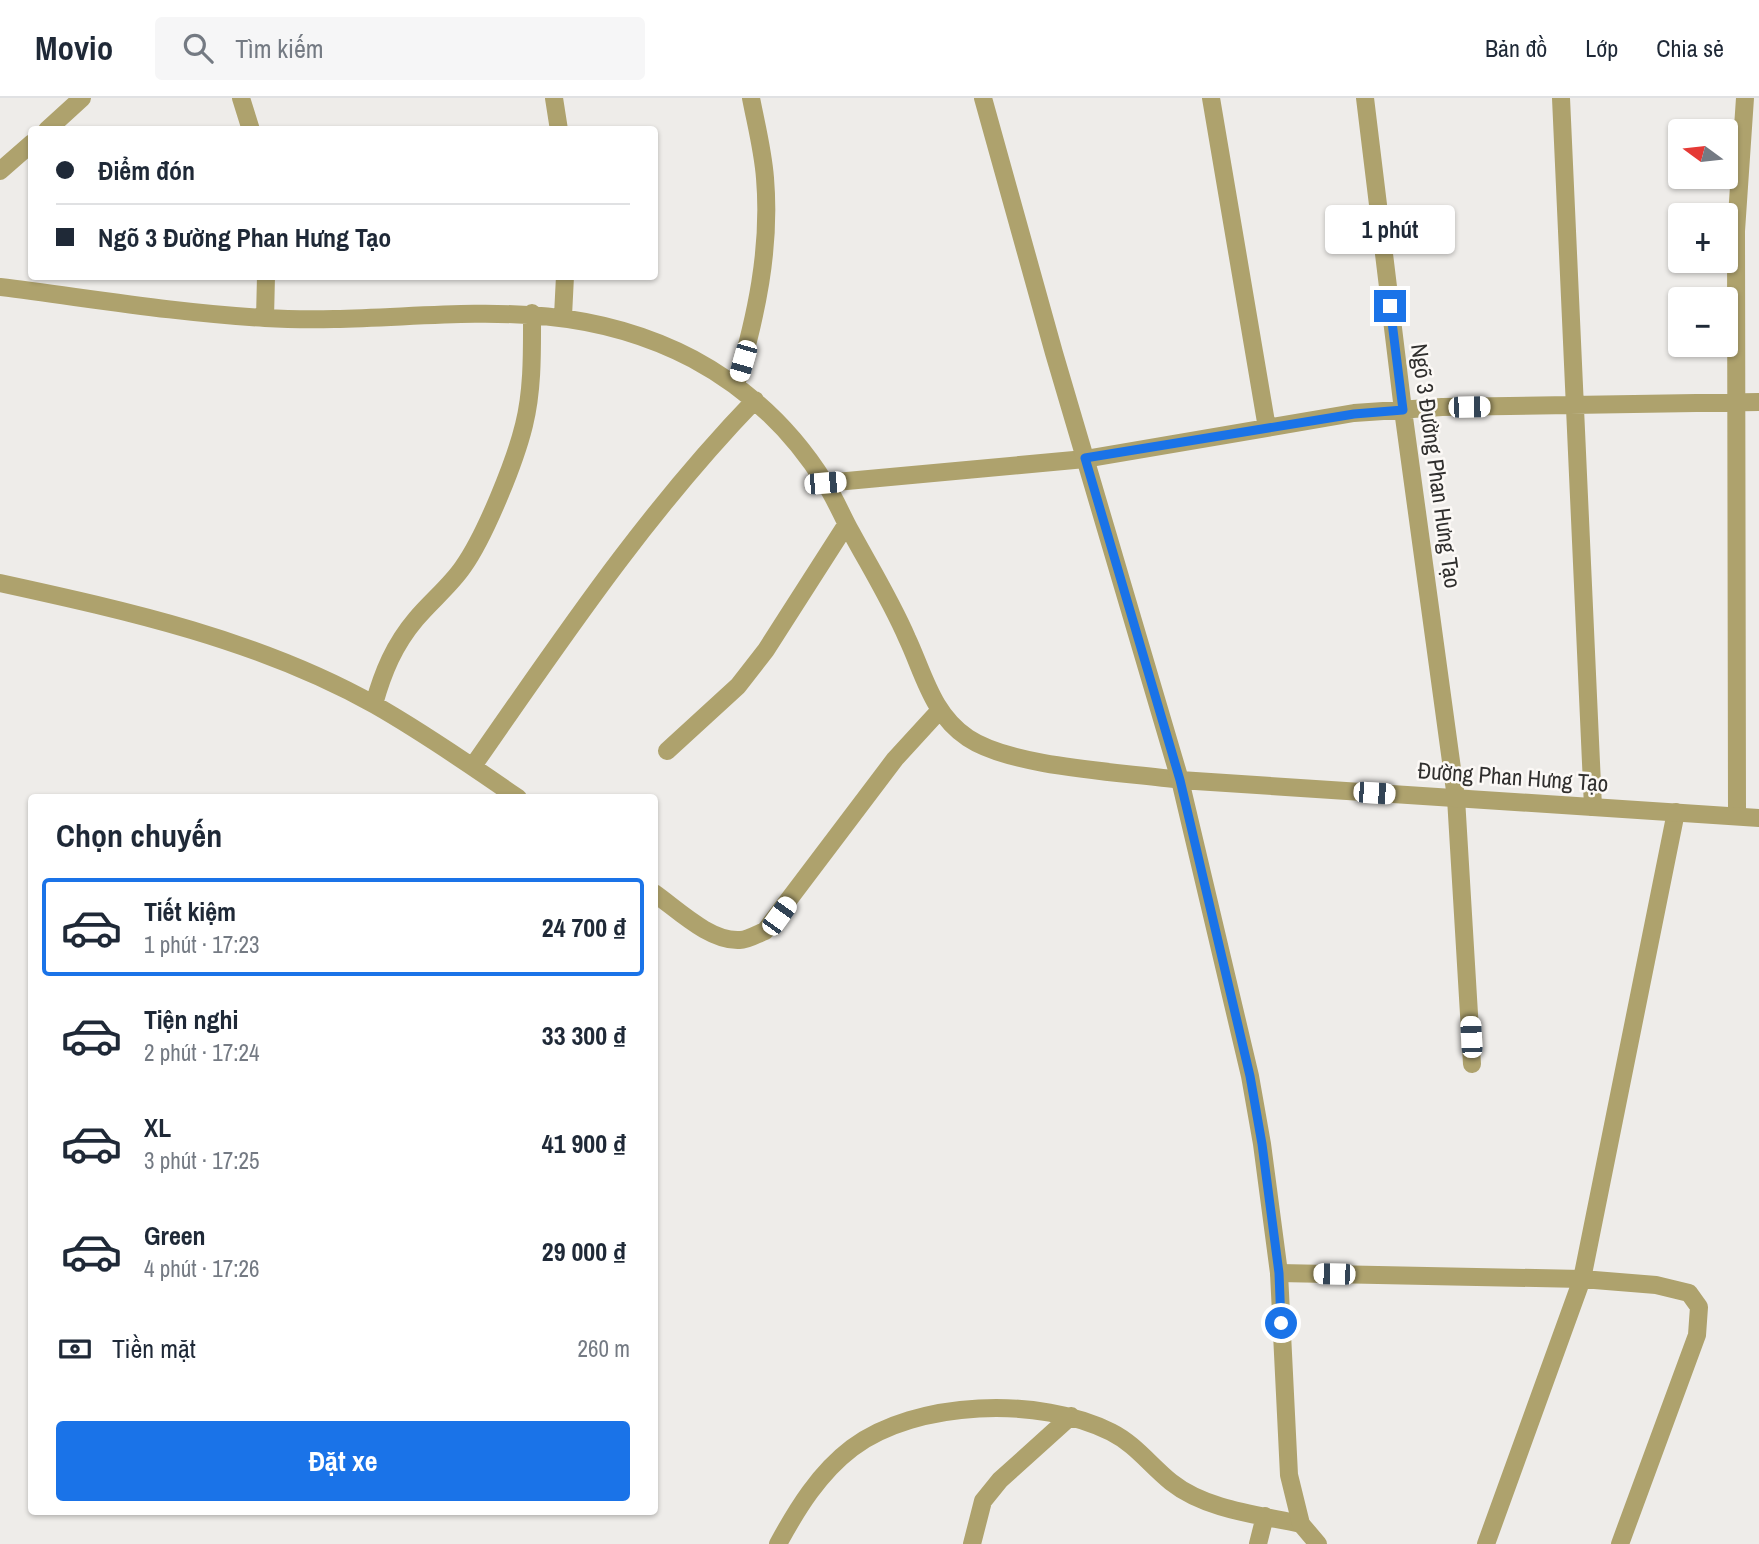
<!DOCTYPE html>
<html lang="vi">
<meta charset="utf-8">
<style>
:root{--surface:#fff;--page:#f6f6f7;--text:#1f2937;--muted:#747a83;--line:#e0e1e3;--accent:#1a73e8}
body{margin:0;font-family:"Archivo Narrow",sans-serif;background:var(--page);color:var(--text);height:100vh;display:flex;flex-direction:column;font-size:26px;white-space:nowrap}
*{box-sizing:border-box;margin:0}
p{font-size:23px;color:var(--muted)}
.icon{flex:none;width:38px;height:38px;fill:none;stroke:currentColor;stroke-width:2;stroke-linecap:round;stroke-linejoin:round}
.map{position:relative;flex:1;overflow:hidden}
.sheet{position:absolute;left:28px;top:696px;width:630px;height:721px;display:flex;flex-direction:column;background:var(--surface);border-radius:7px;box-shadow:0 2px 5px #0004}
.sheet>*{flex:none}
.hud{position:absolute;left:28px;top:28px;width:630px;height:154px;border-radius:7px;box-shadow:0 2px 5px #0004;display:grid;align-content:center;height:154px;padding:0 28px;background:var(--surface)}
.needle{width:46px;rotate:285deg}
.fabs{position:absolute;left:1668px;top:21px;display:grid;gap:14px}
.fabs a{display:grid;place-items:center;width:70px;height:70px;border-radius:7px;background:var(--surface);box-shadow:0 2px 5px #0004;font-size:35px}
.end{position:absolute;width:32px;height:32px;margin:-16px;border:9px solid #1a73e8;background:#fff;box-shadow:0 0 0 4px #fff}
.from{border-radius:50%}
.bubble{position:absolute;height:49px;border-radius:7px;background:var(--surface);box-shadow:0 2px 5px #0004;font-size:23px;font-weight:700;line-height:49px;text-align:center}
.car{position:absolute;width:21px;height:42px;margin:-21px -10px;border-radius:9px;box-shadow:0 0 5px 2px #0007;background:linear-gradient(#fff 24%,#345 0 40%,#fff 0 76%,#345 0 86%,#fff 0)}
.hud b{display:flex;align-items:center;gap:24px;height:66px;font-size:26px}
.hud b+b{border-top:2px solid var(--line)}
.hud i{width:18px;height:18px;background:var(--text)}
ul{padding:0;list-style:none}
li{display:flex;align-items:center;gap:21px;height:98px;margin:0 14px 10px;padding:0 14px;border:4px solid transparent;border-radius:7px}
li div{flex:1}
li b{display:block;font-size:26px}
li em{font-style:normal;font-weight:700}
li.on{border-color:var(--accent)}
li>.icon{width:63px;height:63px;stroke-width:1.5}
h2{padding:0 28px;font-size:32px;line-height:84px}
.pay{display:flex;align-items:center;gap:18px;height:77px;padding:0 28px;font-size:26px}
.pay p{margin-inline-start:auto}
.button{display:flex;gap:14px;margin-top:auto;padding:14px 28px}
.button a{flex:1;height:80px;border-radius:7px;background:var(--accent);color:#fff;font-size:28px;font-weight:700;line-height:80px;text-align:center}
header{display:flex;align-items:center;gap:42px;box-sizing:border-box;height:98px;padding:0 35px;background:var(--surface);border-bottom:2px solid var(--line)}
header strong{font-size:33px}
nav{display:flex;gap:38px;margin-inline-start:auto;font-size:24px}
.search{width:490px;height:63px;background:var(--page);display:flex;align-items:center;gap:18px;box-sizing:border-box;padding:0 24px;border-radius:7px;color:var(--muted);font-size:26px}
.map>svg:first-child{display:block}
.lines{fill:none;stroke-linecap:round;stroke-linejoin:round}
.minor{stroke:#aea26d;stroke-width:18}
.tertiary{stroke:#aea26d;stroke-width:18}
.route{stroke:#1a73e8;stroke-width:9}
.labels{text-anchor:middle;stroke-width:5;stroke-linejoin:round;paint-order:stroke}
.street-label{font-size:23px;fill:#302f2e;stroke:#fcf9f6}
</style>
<header>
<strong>Movio</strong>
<div class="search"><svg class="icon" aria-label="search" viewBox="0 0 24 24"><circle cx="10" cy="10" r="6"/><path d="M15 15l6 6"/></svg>Tìm kiếm</div>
<nav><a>Bản đồ</a><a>Lớp</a><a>Chia sẻ</a></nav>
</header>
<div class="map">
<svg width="1759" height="1446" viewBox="0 0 1759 1446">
<rect width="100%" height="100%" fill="#eeece9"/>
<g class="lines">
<path class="minor" d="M 241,0 L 251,32
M 554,0 L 559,32
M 1211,0 L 1267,330
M 1365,0 L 1403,312 L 1456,700 L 1472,966
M 1561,0 L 1593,709
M 47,32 L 82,0
M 0,73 L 32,45
M 0,189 C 88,200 176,215 265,220 C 417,229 550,186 693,261 C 747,290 792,332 825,385 C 835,400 842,418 851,434 C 870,469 891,503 907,540 C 924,576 932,616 968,640 C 1013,670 1123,674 1180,682
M 563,218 L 565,178
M 265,220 L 266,178
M 736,287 C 756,219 771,151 765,80 C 763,53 756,26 751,0
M 825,385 L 1085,361 L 1354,315 L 1442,309 L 1759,304
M 0,485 C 128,513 259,542 375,607 C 424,635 472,668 518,700
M 374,606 C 383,574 394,547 416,521 C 431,503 450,488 463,469 C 485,438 515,364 524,327 C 533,291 532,252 532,215
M 667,653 L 738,588 L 766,552 L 846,427
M 473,668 C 563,539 645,416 755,302
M 1737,718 L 1736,133 L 1745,0
M 654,795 C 677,811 710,844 740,842 C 748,842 757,836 765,833 L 895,661 L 939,613
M 1279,1175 L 1582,1181 L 1656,1187 L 1689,1195 L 1699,1209 L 1697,1237 L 1620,1446
M 778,1446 C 797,1411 819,1375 852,1350 C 916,1302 1040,1298 1111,1334 C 1135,1346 1150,1367 1171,1384 C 1206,1412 1260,1417 1301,1426
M 972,1446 L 983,1403 L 1000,1382 L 1071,1318
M 1258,1446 L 1265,1418
M 1486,1446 L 1582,1181 L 1676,714"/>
<path class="tertiary" d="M 983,0 L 1054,255 L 1180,682 L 1250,978 L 1262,1046 L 1279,1175 L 1289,1377 L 1301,1426 L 1318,1446
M 1180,682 L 1759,720"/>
</g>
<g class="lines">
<path class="route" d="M 1281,1225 L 1279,1175 L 1262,1046 L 1250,978 L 1180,682 L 1085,360 L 1354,316 L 1403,312 L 1390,208"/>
</g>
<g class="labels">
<g class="street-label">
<text transform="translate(1436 368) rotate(82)" y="8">Ngõ 3 Đường Phan Hưng Tạo</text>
<text transform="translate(1513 679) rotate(4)" y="8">Đường Phan Hưng Tạo</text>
</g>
</g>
</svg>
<div class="fabs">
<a><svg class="needle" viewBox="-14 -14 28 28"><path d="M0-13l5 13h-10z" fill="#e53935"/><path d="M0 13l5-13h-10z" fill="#747a83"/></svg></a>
<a>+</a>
<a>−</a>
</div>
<i class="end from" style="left:1281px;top:1225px"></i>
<i class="end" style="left:1390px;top:208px"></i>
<div class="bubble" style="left:1325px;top:107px;width:130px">1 phút</div>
<i class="car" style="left:743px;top:263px;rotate:196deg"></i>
<i class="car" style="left:1469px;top:309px;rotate:89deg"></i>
<i class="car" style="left:825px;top:385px;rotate:85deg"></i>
<i class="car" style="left:1374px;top:695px;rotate:94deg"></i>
<i class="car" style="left:779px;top:818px;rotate:36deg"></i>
<i class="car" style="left:1471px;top:939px;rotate:357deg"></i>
<i class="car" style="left:1334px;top:1176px;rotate:271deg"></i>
<div class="hud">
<b><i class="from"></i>Điểm đón</b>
<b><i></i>Ngõ 3 Đường Phan Hưng Tạo</b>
</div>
<section class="sheet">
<h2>Chọn chuyến</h2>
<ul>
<li class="on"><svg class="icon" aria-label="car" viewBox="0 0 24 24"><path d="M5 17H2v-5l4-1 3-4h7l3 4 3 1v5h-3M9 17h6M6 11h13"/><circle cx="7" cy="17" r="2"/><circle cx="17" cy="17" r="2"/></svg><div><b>Tiết kiệm</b><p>1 phút · 17:23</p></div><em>24 700 ₫</em></li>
<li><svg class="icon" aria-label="car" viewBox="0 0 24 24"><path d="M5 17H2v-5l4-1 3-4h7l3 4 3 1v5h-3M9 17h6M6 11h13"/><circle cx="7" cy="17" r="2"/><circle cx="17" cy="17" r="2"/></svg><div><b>Tiện nghi</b><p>2 phút · 17:24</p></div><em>33 300 ₫</em></li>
<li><svg class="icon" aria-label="car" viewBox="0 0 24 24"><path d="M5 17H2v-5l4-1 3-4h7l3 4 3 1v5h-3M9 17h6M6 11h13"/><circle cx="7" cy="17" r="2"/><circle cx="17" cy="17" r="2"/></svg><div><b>XL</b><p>3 phút · 17:25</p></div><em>41 900 ₫</em></li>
<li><svg class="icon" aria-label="car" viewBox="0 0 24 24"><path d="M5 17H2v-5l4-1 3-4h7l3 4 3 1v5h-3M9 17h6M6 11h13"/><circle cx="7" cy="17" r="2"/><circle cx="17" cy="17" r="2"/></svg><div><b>Green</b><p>4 phút · 17:26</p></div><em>29 000 ₫</em></li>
</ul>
<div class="pay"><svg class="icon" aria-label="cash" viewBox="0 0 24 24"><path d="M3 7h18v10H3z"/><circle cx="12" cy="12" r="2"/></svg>Tiền mặt<p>260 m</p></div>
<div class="button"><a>Đặt xe</a></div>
</section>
</div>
